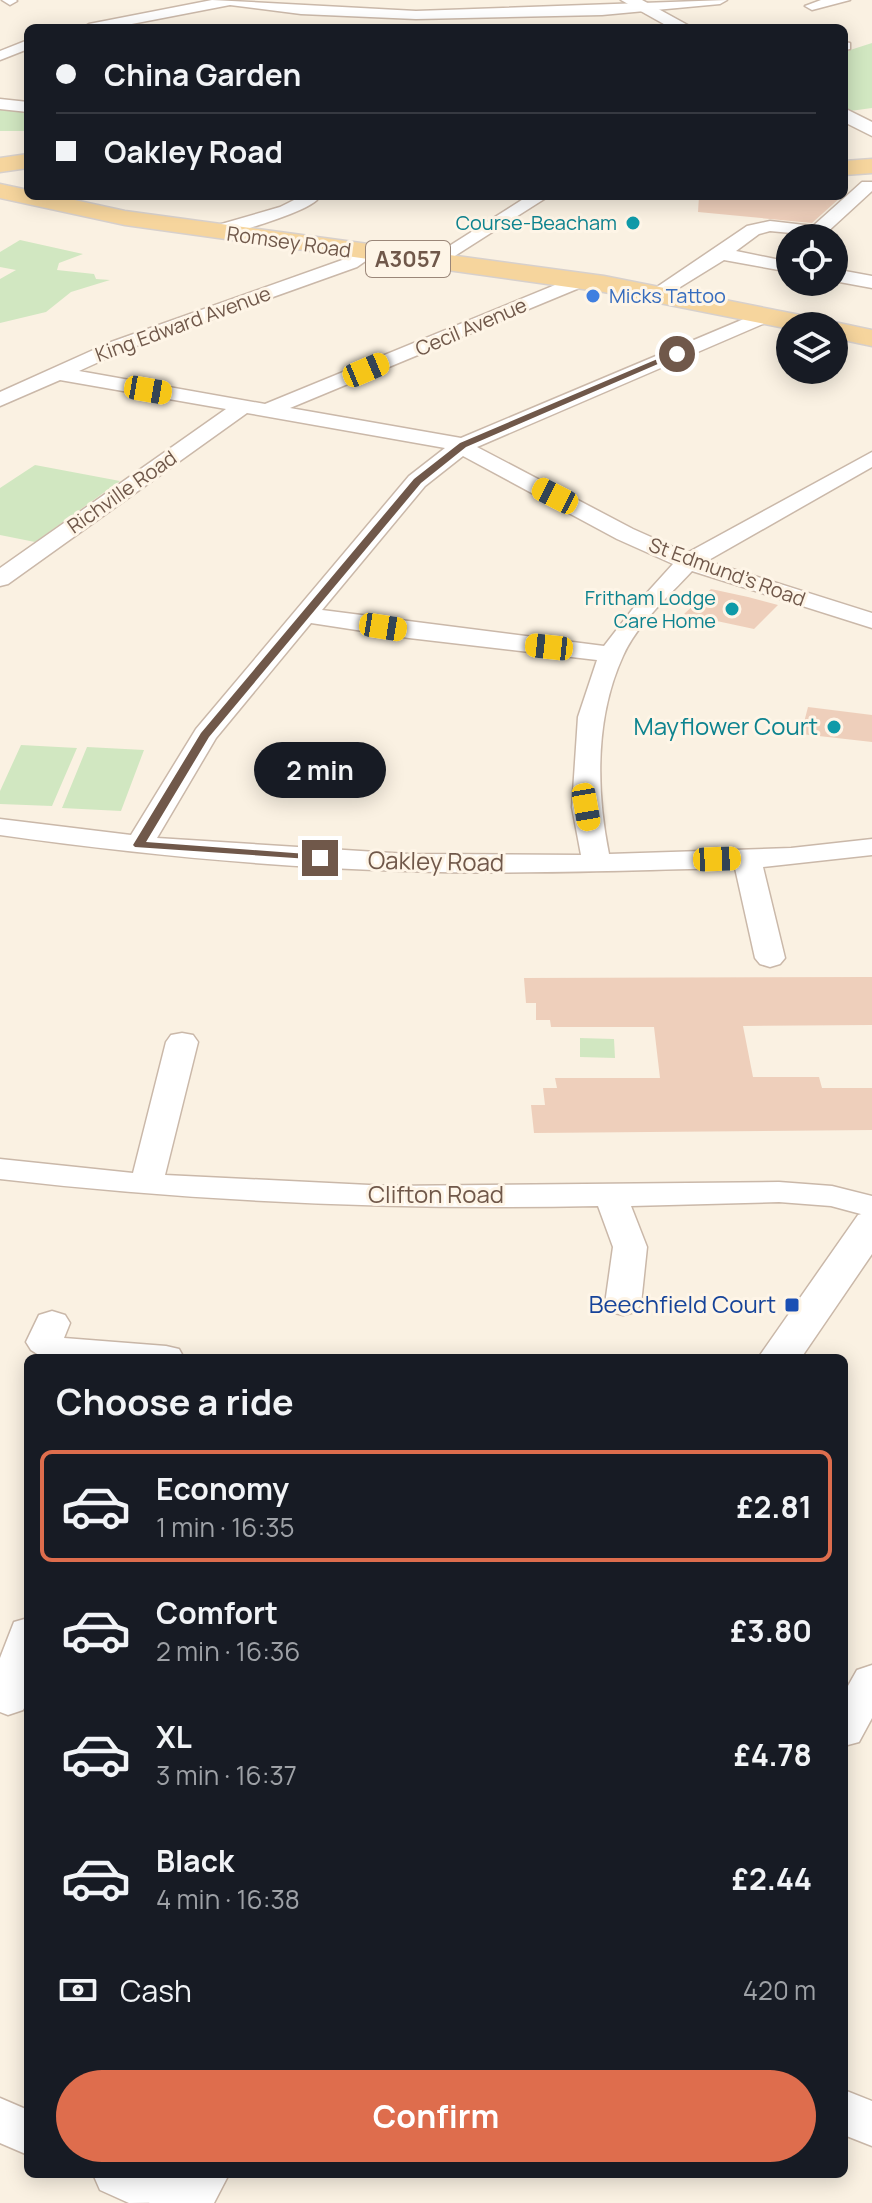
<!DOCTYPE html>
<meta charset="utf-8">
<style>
:root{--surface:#171b24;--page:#20242c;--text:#f1f3f6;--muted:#9ea1a6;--line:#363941;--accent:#de6d4d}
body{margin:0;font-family:Manrope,sans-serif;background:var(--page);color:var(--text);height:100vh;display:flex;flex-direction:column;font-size:30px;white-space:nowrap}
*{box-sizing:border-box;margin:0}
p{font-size:26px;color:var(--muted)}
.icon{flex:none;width:44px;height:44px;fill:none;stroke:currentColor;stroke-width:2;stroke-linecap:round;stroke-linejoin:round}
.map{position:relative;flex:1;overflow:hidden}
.details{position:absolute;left:24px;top:1354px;width:824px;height:824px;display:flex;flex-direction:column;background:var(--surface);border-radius:12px;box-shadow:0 4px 20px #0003}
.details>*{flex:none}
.hud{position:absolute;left:24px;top:24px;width:824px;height:176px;border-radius:12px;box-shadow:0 4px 20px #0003;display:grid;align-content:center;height:176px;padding:0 32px;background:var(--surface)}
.tools{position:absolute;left:776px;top:224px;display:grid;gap:16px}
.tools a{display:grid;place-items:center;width:72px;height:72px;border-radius:50%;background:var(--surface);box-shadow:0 4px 20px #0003;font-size:40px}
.end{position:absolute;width:36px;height:36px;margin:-18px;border:10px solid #70584a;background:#fff;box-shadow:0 0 0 4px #fff}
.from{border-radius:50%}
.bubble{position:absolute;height:56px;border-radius:28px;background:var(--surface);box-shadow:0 4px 20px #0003;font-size:26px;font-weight:700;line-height:56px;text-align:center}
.car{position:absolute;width:24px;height:48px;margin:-24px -12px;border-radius:10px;box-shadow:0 0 6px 2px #0007;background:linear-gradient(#f5c518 24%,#345 0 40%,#f5c518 0 76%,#345 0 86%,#f5c518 0)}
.hud b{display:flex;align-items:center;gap:28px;height:76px;font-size:30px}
.hud b+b{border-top:2px solid var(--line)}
.hud i{width:20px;height:20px;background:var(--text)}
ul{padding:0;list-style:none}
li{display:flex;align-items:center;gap:24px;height:112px;margin:0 16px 12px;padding:0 16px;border:4px solid transparent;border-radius:12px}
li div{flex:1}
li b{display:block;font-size:30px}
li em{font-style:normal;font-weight:700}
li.current{border-color:var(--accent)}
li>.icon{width:72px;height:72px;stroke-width:1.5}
h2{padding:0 32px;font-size:36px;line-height:96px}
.pay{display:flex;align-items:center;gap:20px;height:88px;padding:0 32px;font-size:30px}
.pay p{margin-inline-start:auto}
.button{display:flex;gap:16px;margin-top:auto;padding:16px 32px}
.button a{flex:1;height:92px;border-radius:48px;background:var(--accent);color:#fff;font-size:32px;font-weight:700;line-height:92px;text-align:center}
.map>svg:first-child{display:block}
.green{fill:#d1e7c1}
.building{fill:#eecfbb}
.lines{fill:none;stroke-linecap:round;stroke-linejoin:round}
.minor-casing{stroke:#cab8a9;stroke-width:3}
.tertiary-casing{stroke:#cab8a9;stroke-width:3}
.primary-casing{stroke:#d7d0cc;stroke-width:3}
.minor{fill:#fff;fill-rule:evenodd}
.tertiary{fill:#fff;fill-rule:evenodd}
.primary{fill:#f6d59d;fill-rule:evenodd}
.route{fill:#70584a}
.culture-dot{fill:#0f9aa8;stroke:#fef5e7;stroke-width:3}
.shop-dot{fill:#3f7fe0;stroke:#fef5e7;stroke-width:3}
.transit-dot{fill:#1a4fb4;stroke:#fef5e7;stroke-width:3}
.labels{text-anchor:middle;stroke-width:6;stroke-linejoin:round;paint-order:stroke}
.far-culture-label{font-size:20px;fill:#0d838f;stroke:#fef5e7;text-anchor:end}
.far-street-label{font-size:20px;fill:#70584a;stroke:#fef5e7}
.far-shop-label{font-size:20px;fill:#366cbe;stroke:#fef5e7;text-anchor:start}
.shield{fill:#fef5e7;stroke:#9b8779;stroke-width:2}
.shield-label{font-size:22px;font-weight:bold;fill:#70584a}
.culture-label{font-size:24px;fill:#0d838f;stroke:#fef5e7;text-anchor:end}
.street-label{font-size:24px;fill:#70584a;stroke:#fef5e7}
.transit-label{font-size:24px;fill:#164399;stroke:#fef5e7;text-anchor:end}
</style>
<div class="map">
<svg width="872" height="2203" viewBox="0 0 872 2203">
<rect width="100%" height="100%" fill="#faf1e2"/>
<path class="green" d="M 872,43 L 872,108 L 850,111 L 844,108 L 844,52 Z
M 0,106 L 28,109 L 28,131 L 0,131 Z
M 20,240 L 83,254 L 59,263 L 57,270 L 94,274 L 96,279 L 110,280 L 71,292 L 46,312 L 0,323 L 0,279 L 16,270 L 0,267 L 0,252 Z
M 35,465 L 120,481 L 35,542 L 0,535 L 0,488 Z
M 21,745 L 77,748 L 52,806 L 0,804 L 0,791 Z
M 87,747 L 144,750 L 121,811 L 62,808 Z
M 580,1038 L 614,1039 L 615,1058 L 580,1057 Z"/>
<path class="building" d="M 699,196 L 842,196 L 812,223 L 698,212 Z
M 711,589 L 748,597 L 778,605 L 754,629 L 684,614 Z
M 808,707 L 872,715 L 872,742 L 801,734 Z
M 872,977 L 872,1025 L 743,1026 L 753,1077 L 819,1077 L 822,1088 L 872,1088 L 872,1130 L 534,1133 L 531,1105 L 545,1105 L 543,1088 L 557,1088 L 555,1078 L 660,1078 L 654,1027 L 551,1027 L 550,1020 L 536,1020 L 536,1003 L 526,1003 L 524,978 Z"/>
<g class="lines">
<g class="minor-casing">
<path id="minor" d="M 2,0 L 16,0 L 17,1 L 10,5 Z
M 212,0 L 416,11 L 727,0 L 720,4 L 602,15 L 416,19 L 301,14 L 230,5 L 111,28 L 82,28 L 89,24 Z
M 821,0 L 850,0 L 812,10 L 805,6 Z
M 28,40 L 28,49 L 0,60 L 0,51 Z
M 844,42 L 850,43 L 850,49 L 844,50 Z
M 0,99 L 28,102 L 28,112 L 0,109 Z
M 862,182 L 872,182 L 872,191 L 823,236 L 770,231 L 759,234 L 736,251 L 790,262 L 790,272 L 724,260 L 664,297 L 650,297 L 648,293 L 747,226 L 770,221 L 813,226 Z
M 302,196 L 314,196 L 317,200 C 305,212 226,238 211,235 L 208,231 L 211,227 L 280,207 Z
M 528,196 L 549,196 L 439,266 L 427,266 L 424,262 Z
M 368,248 L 377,253 L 357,267 L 125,350 L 79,371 L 265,404 L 582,274 L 589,276 L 591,280 L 589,284 L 290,408 L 461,438 L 765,310 L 775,316 L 772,320 L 477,447 L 633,529 L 687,553 L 872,452 L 872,467 L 707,561 L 872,613 L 872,628 L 692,571 C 669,596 637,624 623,656 C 595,717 596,790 609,854 L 791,848 L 872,839 L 872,855 L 763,867 L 785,958 L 780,964 L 770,967 L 760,964 L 755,958 L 735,868 C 625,870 516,875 406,871 C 270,867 135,854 0,835 L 0,819 L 131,835 L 196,729 L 409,476 L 445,448 L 247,413 L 8,584 L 0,586 L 0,568 L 226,409 L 60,380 L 0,406 L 0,392 L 111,342 L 345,259 ZM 463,456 L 617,539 L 673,564 L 635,606 L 604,646 L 322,610 L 425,486 ZM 311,623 L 409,638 L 597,660 L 578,717 L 572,807 L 581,855 L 408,854 L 157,838 L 216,738 Z
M 834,269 L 872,276 L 872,288 L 834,281 Z
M 182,1033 L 193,1035 L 198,1042 L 165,1175 L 389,1186 L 779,1182 L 832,1186 L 872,1196 L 872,1217 L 831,1206 L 779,1202 L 631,1206 L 647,1247 L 641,1304 L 635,1312 L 623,1315 L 611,1312 L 605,1304 L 613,1247 L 598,1206 C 398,1210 199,1202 0,1179 L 0,1159 L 133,1173 L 166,1042 L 171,1035 Z
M 52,1311 L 65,1315 L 70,1323 L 64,1338 L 166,1346 L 179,1349 L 184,1358 L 42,1357 L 31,1350 L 26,1342 L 39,1315 Z
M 28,1618 L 28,1701 L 23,1710 L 8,1715 L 0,1712 L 0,1658 L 14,1622 Z
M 872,1665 L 872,1718 L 859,1742 L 844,1746 L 844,1693 L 857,1670 Z
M 844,2090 L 872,2101 L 872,2146 L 844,2135 Z
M 0,2098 L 28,2110 L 28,2155 L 0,2143 Z
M 93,2174 L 171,2174 L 198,2186 L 205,2202 L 129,2203 L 100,2190 Z"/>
</g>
<g class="tertiary-casing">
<path id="tertiary" d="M 621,0 L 642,0 L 693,28 L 671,28 Z
M 844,108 L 872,122 L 872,136 L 844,122 Z
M 872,1211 L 872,1254 L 801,1358 L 758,1358 L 858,1215 Z
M 165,2174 L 229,2174 L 214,2203 L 149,2203 Z"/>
</g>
<g class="primary-casing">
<path id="primary" d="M 28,154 L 28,168 L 0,172 L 0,158 Z
M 872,159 L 872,173 L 844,175 L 844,161 Z
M 0,184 L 28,190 L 28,196 L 56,196 L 125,211 L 604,276 L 815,318 L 827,324 L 834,322 L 872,330 L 872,346 L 834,338 L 834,326 L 790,326 L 790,329 L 604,292 L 125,225 L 0,198 Z"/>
</g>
<use href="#minor" class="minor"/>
<use href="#tertiary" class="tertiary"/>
<use href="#primary" class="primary"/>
</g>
<path class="route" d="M 674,352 L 681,354 L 466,447 L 421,483 L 209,737 L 146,842 L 320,855 L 326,858 L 324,860 L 135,847 L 133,845 L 201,733 L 414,479 L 460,443 Z"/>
<g class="culture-dot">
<circle cx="633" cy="223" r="8"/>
<circle cx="732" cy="609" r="8"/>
<circle cx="834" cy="727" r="8"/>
</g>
<circle class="shop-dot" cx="593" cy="296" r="8"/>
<rect class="transit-dot" x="784" y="1297" width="16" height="16" rx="4"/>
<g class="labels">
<g class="far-culture-label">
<text x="617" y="230">Course-Beacham</text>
<text x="716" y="605">Fritham Lodge<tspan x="716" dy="23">Care Home</tspan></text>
</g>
<g class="far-street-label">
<text transform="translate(289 242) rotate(8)" y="7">Romsey Road</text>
<text transform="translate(183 324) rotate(-20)" y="7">King Edward Avenue</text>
<text transform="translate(471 327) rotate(-23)" y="7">Cecil Avenue</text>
<text transform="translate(122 492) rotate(-35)" y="7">Richville Road</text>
<text transform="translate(727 572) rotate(20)" y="7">St Edmund's Road</text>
</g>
<g class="far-shop-label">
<text x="609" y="303">Micks Tattoo</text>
</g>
<rect class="shield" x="366" y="241" width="84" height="36" rx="6"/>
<g class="shield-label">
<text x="408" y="267">A3057</text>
</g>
<g class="culture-label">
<text x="818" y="735">Mayflower Court</text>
</g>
<g class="street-label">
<text transform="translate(436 862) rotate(1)" y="8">Oakley Road</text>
<text x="436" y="1203">Clifton Road</text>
</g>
<g class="transit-label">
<text x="776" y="1313">Beechfield Court</text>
</g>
</g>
</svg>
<div class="tools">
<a><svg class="icon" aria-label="locate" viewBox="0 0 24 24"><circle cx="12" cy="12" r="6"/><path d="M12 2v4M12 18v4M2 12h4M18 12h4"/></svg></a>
<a><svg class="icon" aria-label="layers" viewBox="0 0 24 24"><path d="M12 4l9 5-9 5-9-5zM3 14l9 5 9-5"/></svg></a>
</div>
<i class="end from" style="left:677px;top:354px"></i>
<i class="end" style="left:320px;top:858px"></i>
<div class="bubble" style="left:254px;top:742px;width:132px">2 min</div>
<i class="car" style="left:366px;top:370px;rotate:67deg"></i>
<i class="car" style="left:148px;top:390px;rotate:100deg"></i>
<i class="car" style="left:555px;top:496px;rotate:297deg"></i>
<i class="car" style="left:383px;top:627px;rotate:99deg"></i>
<i class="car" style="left:549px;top:647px;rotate:276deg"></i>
<i class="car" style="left:586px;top:807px;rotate:170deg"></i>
<i class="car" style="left:717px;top:859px;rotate:88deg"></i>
<div class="hud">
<b><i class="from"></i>China Garden</b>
<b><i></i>Oakley Road</b>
</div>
<section class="details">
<h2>Choose a ride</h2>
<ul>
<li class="current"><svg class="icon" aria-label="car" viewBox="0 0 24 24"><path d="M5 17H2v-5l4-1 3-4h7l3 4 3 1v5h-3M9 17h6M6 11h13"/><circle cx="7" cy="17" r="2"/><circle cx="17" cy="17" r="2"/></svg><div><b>Economy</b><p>1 min · 16:35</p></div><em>£2.81</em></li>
<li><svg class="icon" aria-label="car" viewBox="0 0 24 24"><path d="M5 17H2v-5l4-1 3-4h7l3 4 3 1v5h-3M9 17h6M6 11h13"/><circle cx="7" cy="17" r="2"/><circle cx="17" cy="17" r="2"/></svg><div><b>Comfort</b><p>2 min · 16:36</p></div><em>£3.80</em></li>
<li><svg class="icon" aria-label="car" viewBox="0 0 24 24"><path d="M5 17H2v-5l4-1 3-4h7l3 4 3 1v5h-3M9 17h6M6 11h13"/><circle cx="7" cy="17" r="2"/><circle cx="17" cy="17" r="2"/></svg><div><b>XL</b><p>3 min · 16:37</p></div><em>£4.78</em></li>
<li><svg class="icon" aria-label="car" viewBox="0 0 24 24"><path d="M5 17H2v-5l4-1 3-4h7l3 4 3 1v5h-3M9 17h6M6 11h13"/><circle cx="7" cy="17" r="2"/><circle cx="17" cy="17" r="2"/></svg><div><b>Black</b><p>4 min · 16:38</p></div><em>£2.44</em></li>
</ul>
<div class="pay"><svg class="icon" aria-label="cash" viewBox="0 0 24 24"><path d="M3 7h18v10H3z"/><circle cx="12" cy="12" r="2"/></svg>Cash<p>420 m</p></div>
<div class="button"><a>Confirm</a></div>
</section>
</div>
